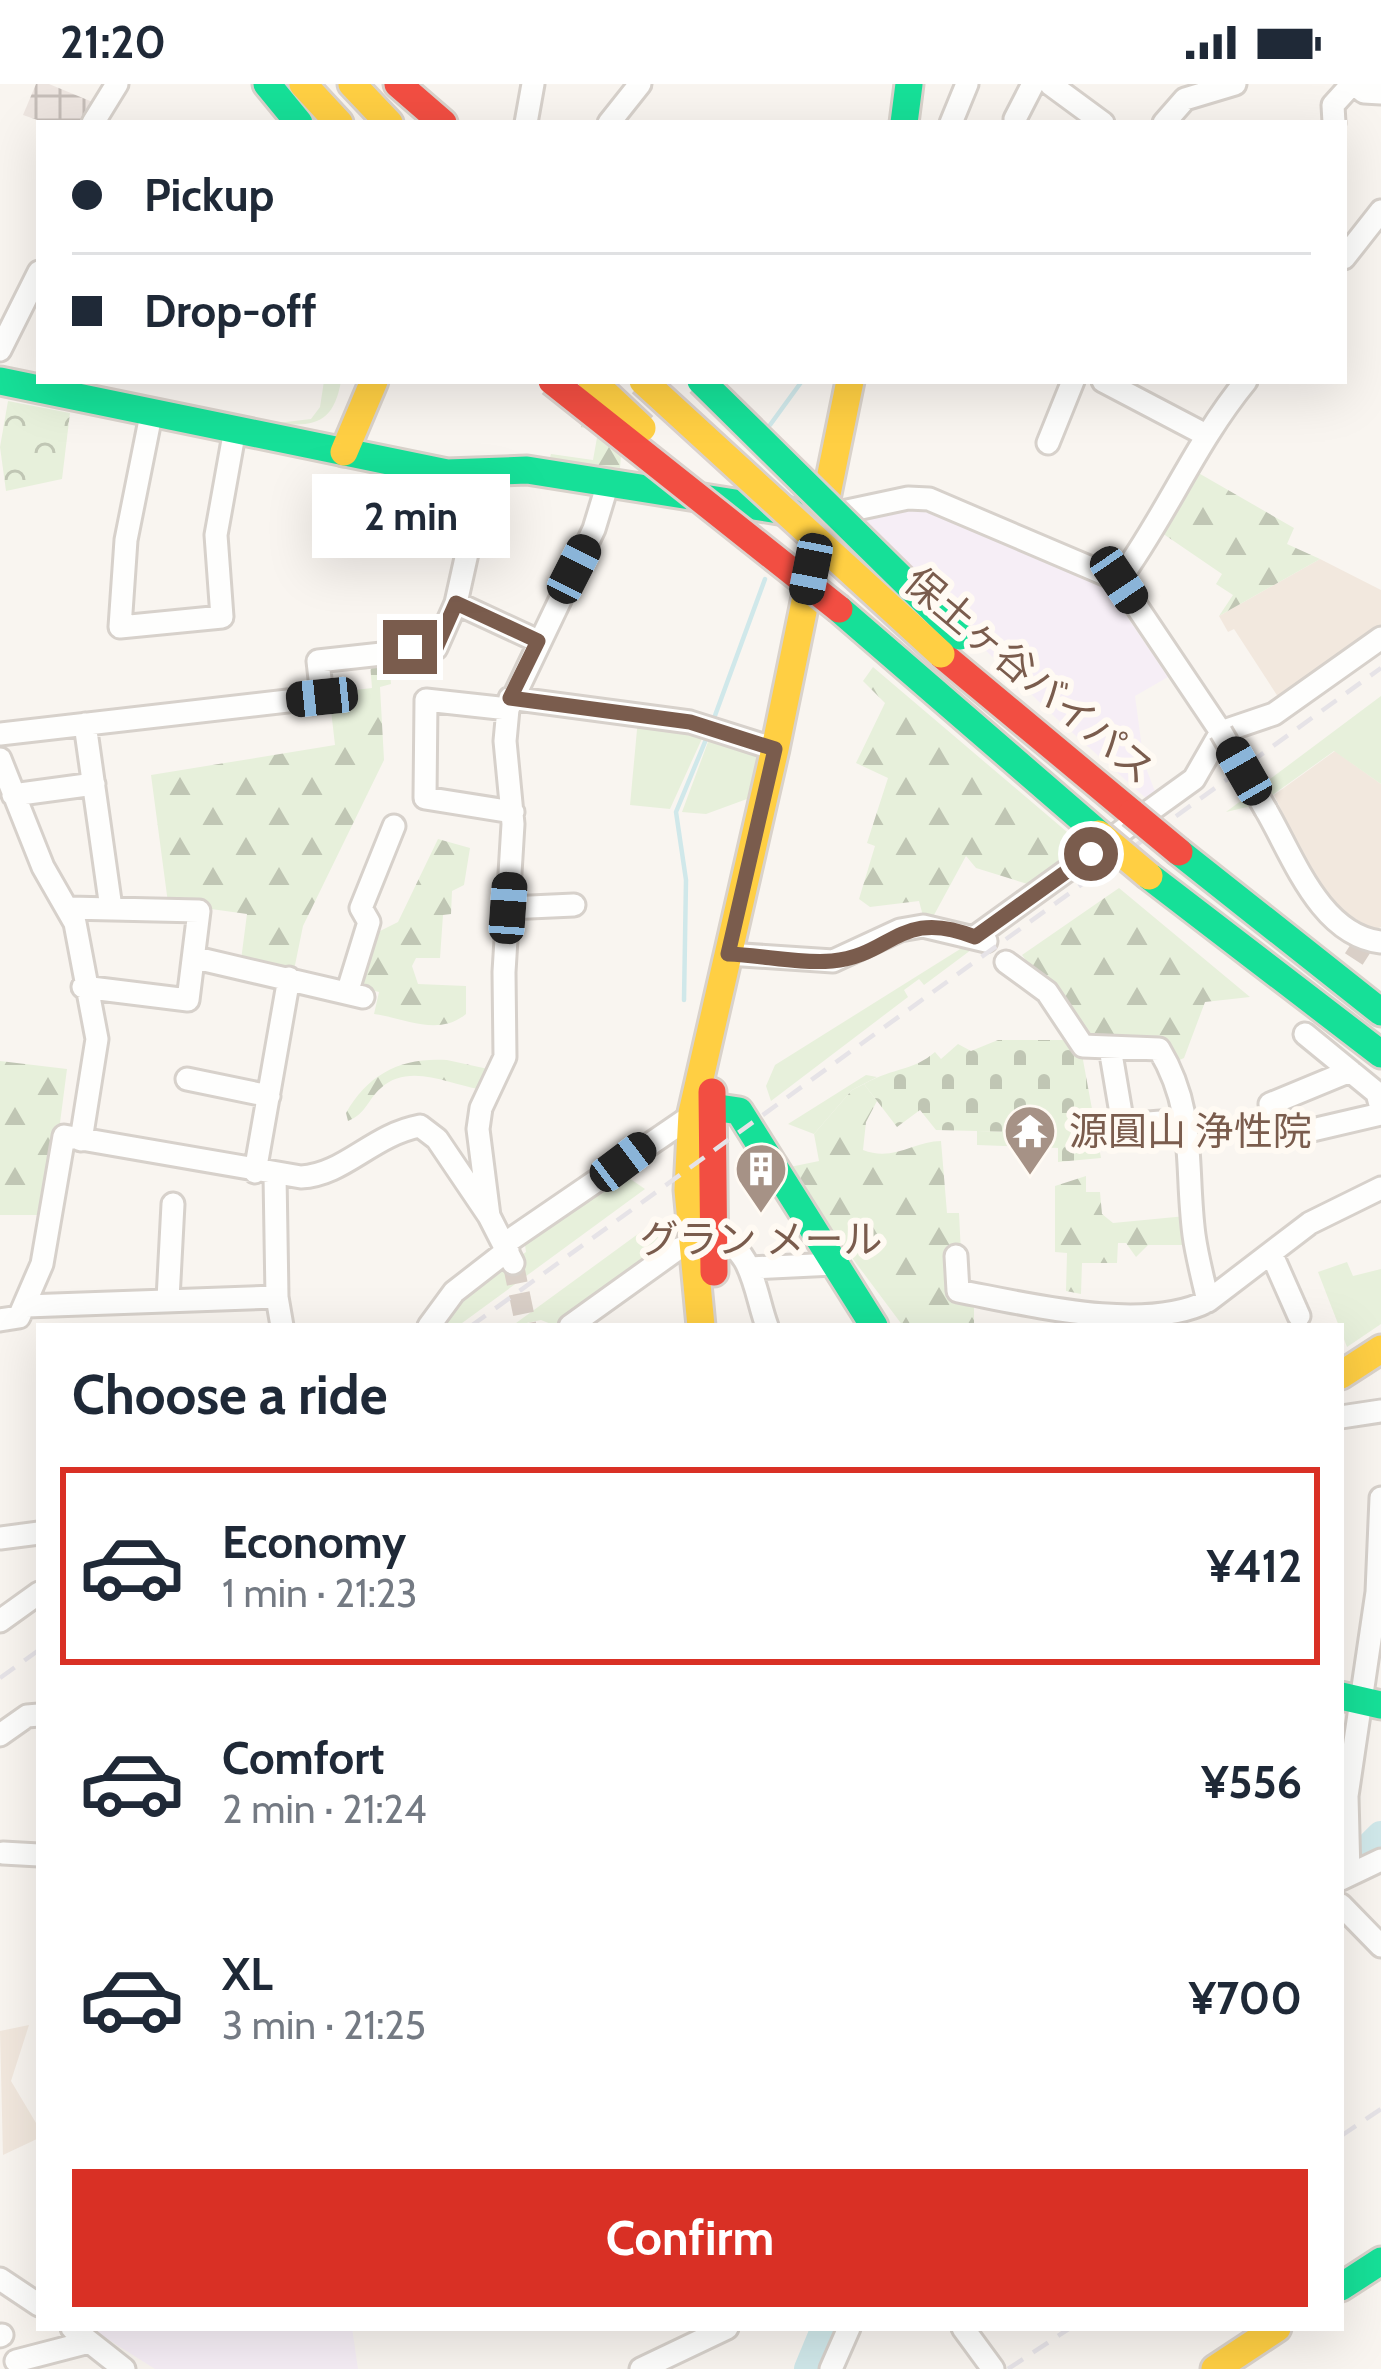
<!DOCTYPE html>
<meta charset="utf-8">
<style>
:root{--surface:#fff;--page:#f6f6f7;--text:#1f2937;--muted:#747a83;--line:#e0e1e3;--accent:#d93025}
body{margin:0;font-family:Cabin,"Noto Sans JP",sans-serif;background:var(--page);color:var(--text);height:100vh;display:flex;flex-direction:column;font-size:45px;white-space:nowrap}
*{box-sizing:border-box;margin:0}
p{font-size:39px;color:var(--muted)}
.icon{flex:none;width:66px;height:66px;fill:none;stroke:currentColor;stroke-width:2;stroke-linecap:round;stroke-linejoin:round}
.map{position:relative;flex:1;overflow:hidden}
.details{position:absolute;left:36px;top:1239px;width:1308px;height:1008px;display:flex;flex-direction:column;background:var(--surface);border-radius:0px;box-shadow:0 12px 48px #0002}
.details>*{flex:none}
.guide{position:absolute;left:36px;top:36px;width:1311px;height:264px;border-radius:0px;box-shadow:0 12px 48px #0002;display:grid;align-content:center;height:264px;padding:0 36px;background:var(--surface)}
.end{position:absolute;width:54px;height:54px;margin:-27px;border:15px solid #7a5c4d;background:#fff;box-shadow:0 0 0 6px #fff}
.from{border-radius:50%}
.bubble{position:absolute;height:84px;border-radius:0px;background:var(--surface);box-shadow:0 12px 48px #0002;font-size:39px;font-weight:700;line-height:84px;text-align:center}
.car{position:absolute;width:36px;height:72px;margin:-36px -18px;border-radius:15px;box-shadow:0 0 9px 3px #0007;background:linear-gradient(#222 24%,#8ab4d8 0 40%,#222 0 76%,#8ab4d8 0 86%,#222 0)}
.guide b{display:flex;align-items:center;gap:42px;height:114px;font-size:45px}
.guide b+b{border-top:3px solid var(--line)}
.guide i{width:30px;height:30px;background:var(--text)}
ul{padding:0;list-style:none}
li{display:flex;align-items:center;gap:36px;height:198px;margin:0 24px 18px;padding:0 12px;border:6px solid transparent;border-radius:0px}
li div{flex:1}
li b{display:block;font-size:45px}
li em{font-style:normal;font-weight:700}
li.selected{border-color:var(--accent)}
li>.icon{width:108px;height:108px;stroke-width:1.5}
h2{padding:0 36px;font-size:54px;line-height:144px}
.cta{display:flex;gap:24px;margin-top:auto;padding:24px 36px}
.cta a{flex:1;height:138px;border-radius:0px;background:var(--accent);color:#fff;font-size:48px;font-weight:700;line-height:138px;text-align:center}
.status{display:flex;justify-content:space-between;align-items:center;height:84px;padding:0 60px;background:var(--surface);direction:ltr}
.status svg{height:33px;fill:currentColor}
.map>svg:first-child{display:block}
.residential{fill:#f2e8de}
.industrial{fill:url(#industrial-grid)}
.education{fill:#f6eef6}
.green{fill:#e7f0db}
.forest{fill:url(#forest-firs)}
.cemetery{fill:url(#cemetery-stones)}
.park{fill:url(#park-crowns)}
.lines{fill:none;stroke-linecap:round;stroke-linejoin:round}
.stream{stroke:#d0e8ea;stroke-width:4.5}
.river{stroke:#d0e8ea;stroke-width:30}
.street-tunnel{stroke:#d9cfc7;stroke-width:21;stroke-dasharray:21 10;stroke-linecap:butt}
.street-casing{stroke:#d7d1cb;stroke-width:27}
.fast-casing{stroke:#d9d2cb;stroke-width:33}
.slow-casing{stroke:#d9d2cb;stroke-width:33}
.jam-casing{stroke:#d9d2cb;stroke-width:33}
.street{stroke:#fefefd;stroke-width:21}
.fast{stroke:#16e098;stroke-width:27}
.slow{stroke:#ffcf43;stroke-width:27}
.jam{stroke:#f24e42;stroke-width:27}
.rail{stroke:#e6e3e7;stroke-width:4.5;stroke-dasharray:18 12;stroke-linecap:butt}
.street-bridge-casing{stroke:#d7d1cb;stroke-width:27;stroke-linecap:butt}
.fast-bridge-casing{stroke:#dad1cc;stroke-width:33;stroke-linecap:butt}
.slow-bridge-casing{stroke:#dad1cc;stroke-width:33;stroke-linecap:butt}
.jam-bridge-casing{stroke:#dad1cc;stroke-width:33;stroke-linecap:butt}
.street-bridge{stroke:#fefefd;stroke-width:21}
.fast-bridge{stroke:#16e098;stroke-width:27}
.slow-bridge{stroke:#ffcf43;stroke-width:27}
.jam-bridge{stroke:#f24e42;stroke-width:27}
.route{stroke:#7a5c4d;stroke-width:15}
.labels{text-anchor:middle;stroke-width:12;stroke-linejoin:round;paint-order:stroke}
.street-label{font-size:39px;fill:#7a5c4d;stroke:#fffaf3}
.poi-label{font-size:39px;fill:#7a5c4d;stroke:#fffaf3;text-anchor:start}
</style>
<div class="status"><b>21:20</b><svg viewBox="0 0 49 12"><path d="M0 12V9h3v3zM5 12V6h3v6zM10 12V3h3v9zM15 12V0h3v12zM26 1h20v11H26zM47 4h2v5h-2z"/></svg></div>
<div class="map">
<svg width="1381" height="2285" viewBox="0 0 1381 2285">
<defs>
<pattern id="industrial-grid" width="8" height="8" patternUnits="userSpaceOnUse" patternTransform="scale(3)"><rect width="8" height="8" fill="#ede5e0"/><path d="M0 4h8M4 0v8" fill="none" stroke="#c5bdb8"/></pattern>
<pattern id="forest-firs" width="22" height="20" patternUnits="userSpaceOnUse" patternTransform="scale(3)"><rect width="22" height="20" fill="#e7f0db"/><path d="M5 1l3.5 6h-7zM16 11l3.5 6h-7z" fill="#c0c6b4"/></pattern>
<pattern id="cemetery-stones" width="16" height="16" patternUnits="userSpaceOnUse" patternTransform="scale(3)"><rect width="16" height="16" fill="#e7f0db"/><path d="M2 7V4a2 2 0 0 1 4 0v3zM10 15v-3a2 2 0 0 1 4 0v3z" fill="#c0c6b4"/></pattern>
<pattern id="park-crowns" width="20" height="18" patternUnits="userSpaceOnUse" patternTransform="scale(3)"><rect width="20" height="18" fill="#e7f0db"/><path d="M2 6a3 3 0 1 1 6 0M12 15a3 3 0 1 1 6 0" fill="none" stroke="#c0c6b4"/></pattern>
</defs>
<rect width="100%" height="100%" fill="#f9f5f0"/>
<path class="residential" d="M 1320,475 L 1381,506 L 1381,545 L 1282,619 L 1234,545 L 1228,548 L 1219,532 Z
M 1335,667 L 1381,700 L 1381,843 L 1375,846 L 1327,819 L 1274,711 Z
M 29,1941 L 11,1997 L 39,2044 L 39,2054 L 3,2071 L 0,1947 Z"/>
<path class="industrial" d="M 36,0 L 49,0 L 95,19 L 83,39 L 46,39 L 23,31 Z"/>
<path class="education" d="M 904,426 L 942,430 L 1105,500 L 1168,593 L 1135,612 L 1144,679 L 1156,710 L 1147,715 L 1057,635 L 849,435 Z
M 90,2244 L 352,2244 L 358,2285 L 155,2285 Z"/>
<path class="green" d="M 324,297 L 341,297 C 334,338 315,344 277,339 L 311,335 L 320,323 Z
M 1381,612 L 1381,700 L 1334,667 L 1260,720 L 1226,728 Z
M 638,635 L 705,648 L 670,725 L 630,721 Z
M 711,650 L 763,668 L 757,674 L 747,715 L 706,730 L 682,728 Z
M 973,857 L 979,860 L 924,901 L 919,895 L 904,906 L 908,913 L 771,1017 L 766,1002 L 775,981 Z
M 866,991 L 877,993 L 852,1006 L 814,1050 L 788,1040 Z
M 629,1094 L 645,1105 L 458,1242 L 444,1242 L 460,1217 L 526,1168 L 524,1154 L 614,1095 Z
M 669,1137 L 662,1164 L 556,1242 L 541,1236 L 512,1242 L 653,1139 Z
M 1347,1178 L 1353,1192 L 1381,1185 L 1381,1240 L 1347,1263 L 1318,1188 Z"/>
<path class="forest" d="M 584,328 L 622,359 L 620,384 L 549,377 L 551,370 L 593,376 L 598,348 L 581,343 Z
M 1195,387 L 1294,444 L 1287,460 L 1320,475 L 1219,532 L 1233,511 L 1216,500 L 1222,490 L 1162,449 Z
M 389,575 L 391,600 L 380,603 L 384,676 L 303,842 L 294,886 L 241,876 L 247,830 L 168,819 L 151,691 L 335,661 L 329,609 L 372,604 L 370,579 Z
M 873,583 L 1087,765 L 1072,777 L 1063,775 L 1034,802 L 976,784 L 966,772 L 934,831 L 923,832 L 919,817 L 870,823 L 859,815 L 875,762 L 867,759 L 888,694 L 856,679 L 885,619 L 863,597 Z
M 438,755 L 470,764 L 464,801 L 452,807 L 451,830 L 443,831 L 440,874 L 416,874 L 412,882 L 418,900 L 466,902 L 466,930 C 438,953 405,934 374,930 L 379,908 L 362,904 L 374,850 L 398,838 Z
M 1119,804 L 1250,913 L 1205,918 L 1184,974 L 1171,980 L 1088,959 L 1022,871 Z
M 447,976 L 488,985 L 479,1005 C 451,1001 409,978 381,1004 C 368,1015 366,1030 348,1037 L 346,1029 C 368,990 401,973 447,976 Z
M 0,977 L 67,985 L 48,1131 L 0,1131 Z
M 864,1000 L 877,1017 L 866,1038 L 863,1066 C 893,1078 915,1057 941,1057 L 947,1129 L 959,1129 L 961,1169 L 951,1172 L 974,1213 L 974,1242 L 903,1242 L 785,1084 L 819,1077 L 814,1050 L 852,1006 Z
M 977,1047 L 1059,1049 L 1059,1064 L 977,1061 Z
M 1086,1092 L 1086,1108 L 1100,1108 L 1102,1130 L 1113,1139 L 1186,1132 L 1188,1161 L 1148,1161 L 1136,1173 L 1126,1159 L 1118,1159 L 1117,1179 L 1082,1179 L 1081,1210 L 1066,1207 L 1067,1169 L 1055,1168 L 1055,1102 Z"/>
<path class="cemetery" d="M 998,956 L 1070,956 L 1081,965 L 1101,1074 L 1058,1078 L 1058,1049 L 936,1046 L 920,1026 L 897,1043 L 864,1000 C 895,983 913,987 935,968 L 941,975 L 958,960 L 971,967 Z"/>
<path class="park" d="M 8,317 L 70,329 L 62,395 L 6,407 L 0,363 Z"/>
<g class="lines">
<path class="stream" d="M 770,341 L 802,297
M 713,637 L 765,495
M 684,916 L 686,796 L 676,728 L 707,653
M 604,1079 L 624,1066"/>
<path class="river" d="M 1341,1773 L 1366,1767 L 1381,1752
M 809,2285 L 826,2244"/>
<path class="street-tunnel" d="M 1337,901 L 1366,856
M 513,1179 L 526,1242"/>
<g class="street-casing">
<path id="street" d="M 1050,0 L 1103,39
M 1354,0 L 1364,8 L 1381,9
M 1015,35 L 1033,0
M 93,39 L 117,0
M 526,39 L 533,0
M 609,39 L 640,0
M 951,39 L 967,0
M 1164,39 L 1185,15 L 1235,0
M 1334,39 L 1333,21 L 1352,0
M 1344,174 L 1381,127
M 0,266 L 39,188
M 1103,297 L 1204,350
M 151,331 L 126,456 L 120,543 L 222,533 L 216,451 L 235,345
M 1048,359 L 1073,297
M 833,430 L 908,414 L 929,415 L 1119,496 L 1221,648
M 1119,496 C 1166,432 1195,359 1246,297
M 456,519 L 538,557
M 510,614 L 690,638 L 775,665
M 508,625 L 426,616 L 425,714 L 513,728
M 85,640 L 111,824
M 0,650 L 322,613 L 318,577 L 436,564 L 456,519 L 485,388
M 0,675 L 43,783 L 75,839 L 97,955 L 81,1056
M 13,711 L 94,700
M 1266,726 C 1293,772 1320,851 1381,858
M 69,824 L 199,827 L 188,916 L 83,903
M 508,824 L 574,821
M 975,853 L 1194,695 L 1221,648 L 1274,630 L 1381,554
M 728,870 L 833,877 L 900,846 L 923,842 L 986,857
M 196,874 L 363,913
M 348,906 L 369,838 L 361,824 L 394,742
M 1305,950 L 1377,1009 L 1381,1024
M 1110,964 L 1123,1041 L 1186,1036
M 1350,987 L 1270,1020 L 1278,1054 L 1381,1030
M 187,995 L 269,1012
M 255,1088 L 289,894
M 275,1091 L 277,1213 L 282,1242
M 713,1154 C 753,1159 755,1211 767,1242
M 504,1160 L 700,1026
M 1272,1171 L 1299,1232
M 956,1172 L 958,1207 C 1027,1220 1144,1250 1208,1217 C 1203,1195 1197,1173 1194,1151 C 1185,1083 1197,1028 1159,965 L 1083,962 L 1047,908 L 1006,878
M 513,1179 L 489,1132 L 478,1045 L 481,1024 L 505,973 L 504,888 L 513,740 L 505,657 L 508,625 L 594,445 L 608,399
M 750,1184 L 834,1180
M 168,1215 L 173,1120
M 1208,1217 L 1310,1139 L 1381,1104
M 26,1222 L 277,1213
M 0,1236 L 19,1233 L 42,1180 L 64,1052 L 301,1093 C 344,1091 372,1051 420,1042 L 437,1055 L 489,1132
M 429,1242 L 454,1208 L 508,1166
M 570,1242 L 676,1166 L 693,1160 L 703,1167
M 1341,1333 L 1381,1327
M 0,1454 L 39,1449
M 0,1537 L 39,1509
M 0,1651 L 27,1632 L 39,1631
M 3,1769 L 39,1771
M 1349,1790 L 1347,1712 L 1377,1508 L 1381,1414
M 1341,1795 L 1381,1776
M 1341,1821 L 1381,1862
M 0,2195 L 39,2221
M 72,2244 L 124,2285
M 963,2244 L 993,2285
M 0,2252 L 2,2251
M 16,2277 L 89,2258
M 641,2285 L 727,2244
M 831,2285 L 849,2244"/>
</g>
<g class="fast-casing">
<path id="fast" d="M 267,0 L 299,39
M 904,39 L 909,0
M 0,297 L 447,389 L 527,386 L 791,428
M 839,525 L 1099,750
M 1179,768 L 1381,928
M 1149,792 L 1381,970
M 712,1023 L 739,1027 L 874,1242
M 1341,1612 L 1381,1621
M 1341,2203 L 1381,2177"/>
</g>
<g class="slow-casing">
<path id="slow" d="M 303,0 L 339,39
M 352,0 L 389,39
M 344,368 L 374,297
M 701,1242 L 688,1106 L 692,1029 L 775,665 L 850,297
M 1341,1291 L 1381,1265
M 1215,2285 L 1277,2244"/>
</g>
<g class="jam-casing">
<path id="jam" d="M 398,0 L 443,39
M 941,570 L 1132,729
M 712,1008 L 714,1188"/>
</g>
<use href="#street" class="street"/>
<use href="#fast" class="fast"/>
<use href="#slow" class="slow"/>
<use href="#jam" class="jam"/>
<path class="rail" d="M 471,1242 L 1381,584
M 0,1594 L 39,1566
M 1341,2052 L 1381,2025
M 1008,2285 L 1070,2244"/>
<g class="street-bridge-casing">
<path id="street-bridge" d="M 1221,648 L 1266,726"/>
</g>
<g class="fast-bridge-casing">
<path id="fast-bridge" d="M 701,297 L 960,552"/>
</g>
<g class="slow-bridge-casing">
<path id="slow-bridge" d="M 592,297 L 642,344
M 643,297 L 941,570
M 1099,750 L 1149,792"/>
</g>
<g class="jam-bridge-casing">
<path id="jam-bridge" d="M 552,297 L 839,525
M 1132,729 L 1179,768"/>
</g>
<use href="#street-bridge" class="street-bridge"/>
<use href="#fast-bridge" class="fast-bridge"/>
<use href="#slow-bridge" class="slow-bridge"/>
<use href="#jam-bridge" class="jam-bridge"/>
</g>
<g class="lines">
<path class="route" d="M 410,563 L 436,564 L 456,519 L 538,557 L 510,614 L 690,638 L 775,665 L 728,870 C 762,871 799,880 832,877 C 892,872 900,823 975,853 L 1091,770"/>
</g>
<defs>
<g id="temple-pin" transform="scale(2.7)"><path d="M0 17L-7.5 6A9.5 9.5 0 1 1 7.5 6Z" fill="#a69286" stroke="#fffaf3"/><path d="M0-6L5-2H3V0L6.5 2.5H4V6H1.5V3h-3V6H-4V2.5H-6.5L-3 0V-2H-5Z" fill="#fff"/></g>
<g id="building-pin" transform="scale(2.7)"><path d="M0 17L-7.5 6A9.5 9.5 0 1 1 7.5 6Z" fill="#a69286" stroke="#fffaf3"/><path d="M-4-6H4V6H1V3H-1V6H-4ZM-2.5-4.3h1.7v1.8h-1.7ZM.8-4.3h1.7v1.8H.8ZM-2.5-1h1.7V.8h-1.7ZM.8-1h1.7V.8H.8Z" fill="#fff"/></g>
</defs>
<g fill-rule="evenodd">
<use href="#temple-pin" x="1030" y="1047"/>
<use href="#building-pin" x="761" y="1085"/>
</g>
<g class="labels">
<g class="street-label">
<text transform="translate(1030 591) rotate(40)" y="14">保土ヶ谷バイパス</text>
</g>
<g class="poi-label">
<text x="1069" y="1061">源圓山 浄性院</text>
<text x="761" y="1169" text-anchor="middle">グラン メール</text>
</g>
</g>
</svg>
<i class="end from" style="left:1091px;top:770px"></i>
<i class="end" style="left:410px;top:563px"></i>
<div class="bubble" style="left:312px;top:390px;width:198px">2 min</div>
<i class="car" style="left:574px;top:485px;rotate:27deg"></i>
<i class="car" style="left:811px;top:485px;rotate:191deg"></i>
<i class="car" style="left:1119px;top:496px;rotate:146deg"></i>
<i class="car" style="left:322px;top:613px;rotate:264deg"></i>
<i class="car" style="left:1244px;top:687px;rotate:330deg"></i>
<i class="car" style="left:508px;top:824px;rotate:4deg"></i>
<i class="car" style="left:623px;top:1078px;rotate:53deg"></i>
<div class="guide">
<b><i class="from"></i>Pickup</b>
<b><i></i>Drop-off</b>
</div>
<section class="details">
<h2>Choose a ride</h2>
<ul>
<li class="selected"><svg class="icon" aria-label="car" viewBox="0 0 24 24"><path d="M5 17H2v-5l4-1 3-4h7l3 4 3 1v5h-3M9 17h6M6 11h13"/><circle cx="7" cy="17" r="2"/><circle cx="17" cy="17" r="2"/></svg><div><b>Economy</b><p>1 min · 21:23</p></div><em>¥412</em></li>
<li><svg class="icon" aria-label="car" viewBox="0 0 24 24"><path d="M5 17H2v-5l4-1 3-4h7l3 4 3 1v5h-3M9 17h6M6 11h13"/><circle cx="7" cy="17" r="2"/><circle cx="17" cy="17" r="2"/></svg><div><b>Comfort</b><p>2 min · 21:24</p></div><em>¥556</em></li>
<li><svg class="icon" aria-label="car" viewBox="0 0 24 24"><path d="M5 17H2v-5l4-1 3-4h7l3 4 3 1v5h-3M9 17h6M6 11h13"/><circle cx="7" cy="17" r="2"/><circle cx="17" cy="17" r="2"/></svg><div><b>XL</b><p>3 min · 21:25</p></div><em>¥700</em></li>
</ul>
<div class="cta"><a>Confirm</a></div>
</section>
</div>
